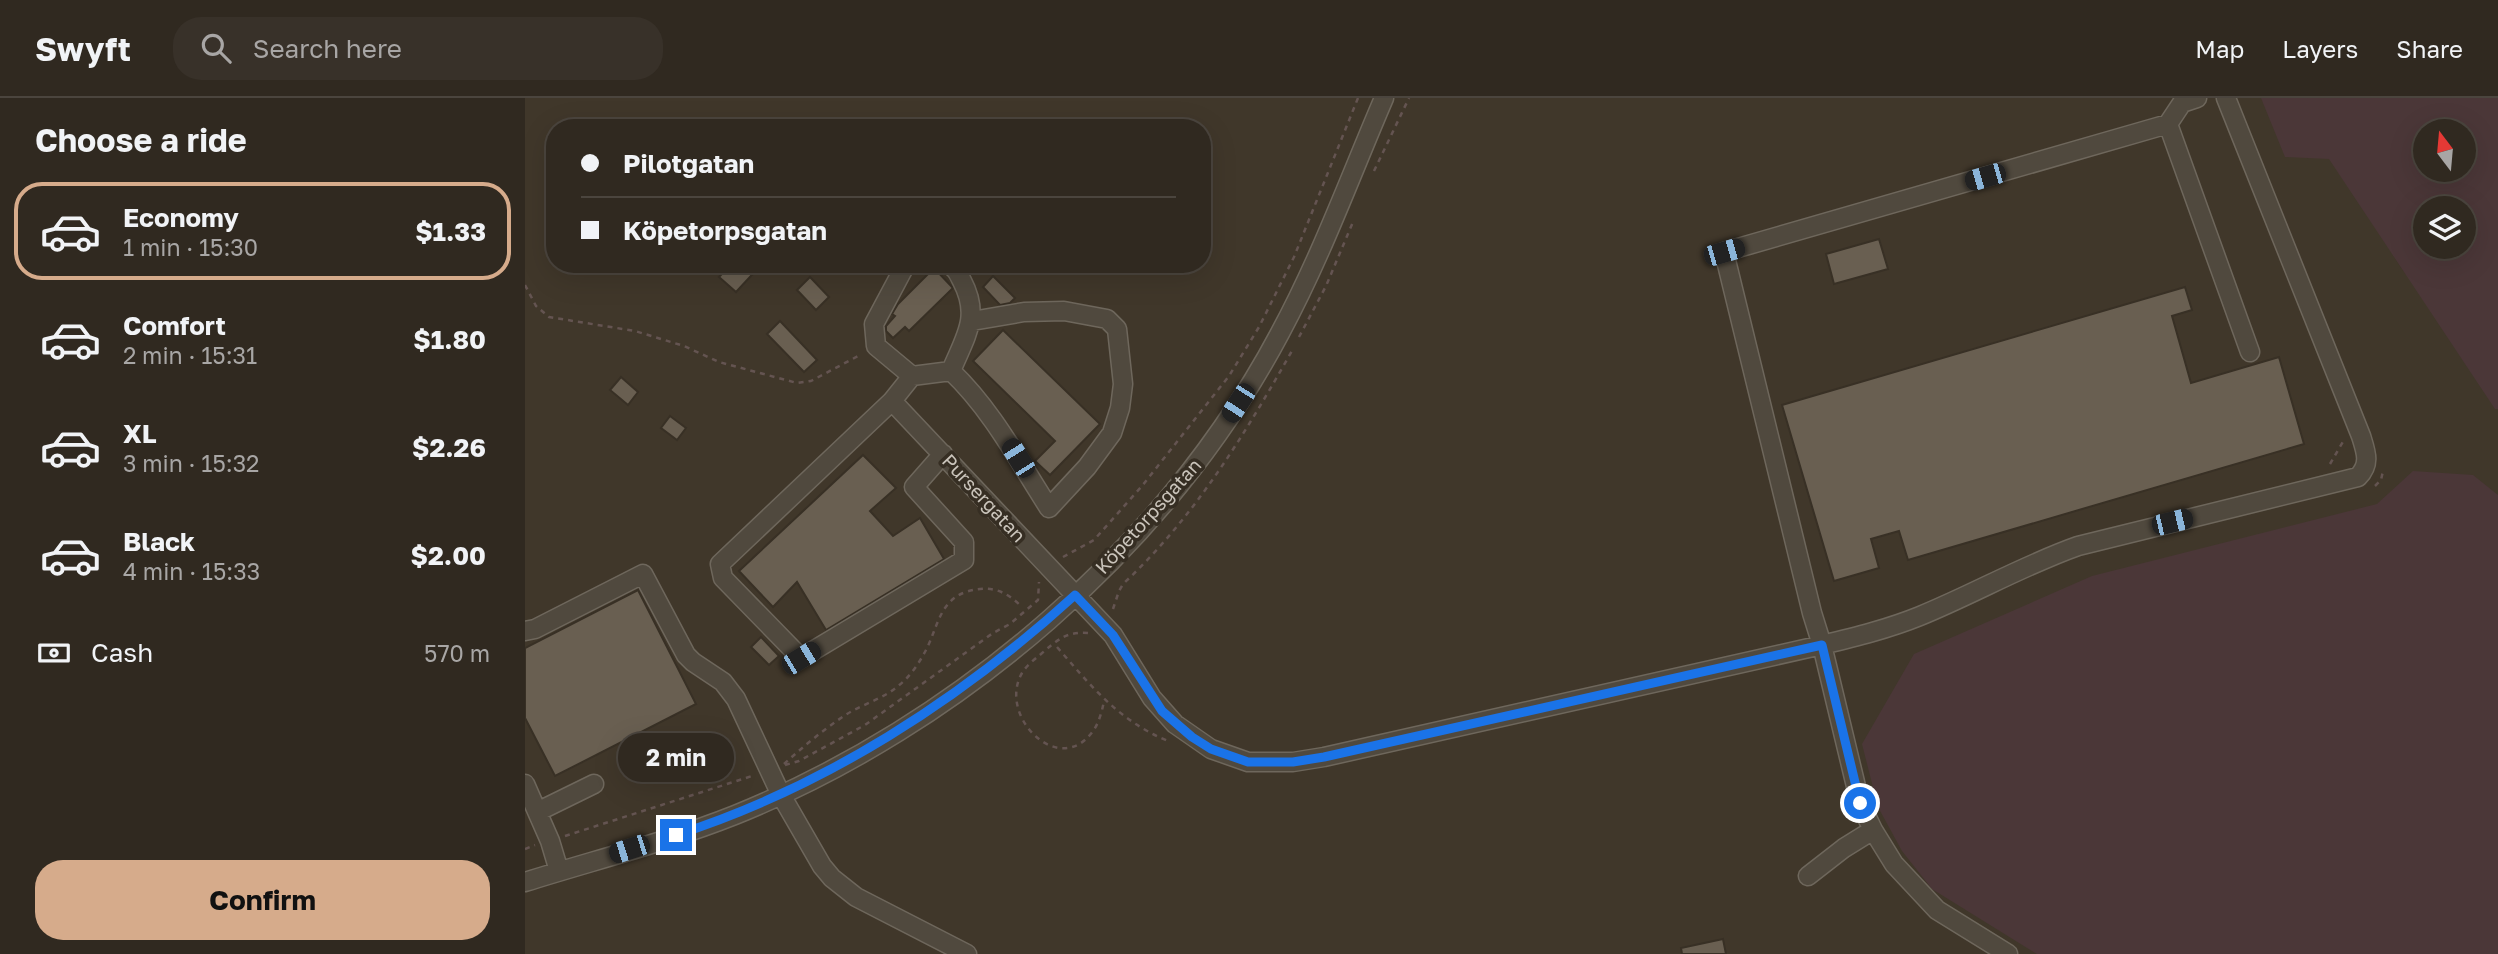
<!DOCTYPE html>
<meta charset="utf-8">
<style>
:root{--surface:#302920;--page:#383129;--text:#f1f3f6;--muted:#a8a6a5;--line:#4b453e;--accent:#d6ab8b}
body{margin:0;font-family:"Golos Text",sans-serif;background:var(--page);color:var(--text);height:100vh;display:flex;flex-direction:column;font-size:26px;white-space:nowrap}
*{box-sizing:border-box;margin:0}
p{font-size:23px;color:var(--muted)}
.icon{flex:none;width:38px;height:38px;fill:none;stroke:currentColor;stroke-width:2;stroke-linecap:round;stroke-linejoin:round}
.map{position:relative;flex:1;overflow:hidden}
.drawer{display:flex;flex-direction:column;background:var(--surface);width:525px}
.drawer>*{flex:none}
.guide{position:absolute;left:21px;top:21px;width:665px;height:154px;border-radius:28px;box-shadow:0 7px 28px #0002,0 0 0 2px var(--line);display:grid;align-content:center;height:154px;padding:0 35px;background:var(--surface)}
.needle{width:46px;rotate:344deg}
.buttons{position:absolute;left:1888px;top:21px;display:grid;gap:14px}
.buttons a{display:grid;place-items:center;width:63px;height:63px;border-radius:50%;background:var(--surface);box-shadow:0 7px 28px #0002,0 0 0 2px var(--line);font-size:35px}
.end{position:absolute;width:32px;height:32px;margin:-16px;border:9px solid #1a73e8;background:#fff;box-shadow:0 0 0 4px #fff}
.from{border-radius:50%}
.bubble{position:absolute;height:49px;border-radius:24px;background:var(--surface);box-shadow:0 7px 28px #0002,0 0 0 2px var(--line);font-size:23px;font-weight:700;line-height:49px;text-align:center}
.car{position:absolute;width:21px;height:42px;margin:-21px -10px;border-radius:9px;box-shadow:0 0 5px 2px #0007;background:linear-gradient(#222 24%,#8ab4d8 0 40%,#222 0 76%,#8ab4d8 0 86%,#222 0)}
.guide b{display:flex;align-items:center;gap:24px;height:66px;font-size:26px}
.guide b+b{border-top:2px solid var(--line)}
.guide i{width:18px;height:18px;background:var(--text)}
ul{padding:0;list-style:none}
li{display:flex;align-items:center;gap:21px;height:98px;margin:0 14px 10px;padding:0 21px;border:4px solid transparent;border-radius:28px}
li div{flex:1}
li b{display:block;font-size:26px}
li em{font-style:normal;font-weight:700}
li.selected{border-color:var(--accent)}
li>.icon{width:63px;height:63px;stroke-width:1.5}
h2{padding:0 35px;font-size:32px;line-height:84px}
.pay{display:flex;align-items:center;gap:18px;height:77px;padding:0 35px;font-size:26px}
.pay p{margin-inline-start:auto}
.primary-button{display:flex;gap:14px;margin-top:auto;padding:14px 35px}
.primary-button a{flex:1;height:80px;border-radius:28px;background:var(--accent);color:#111;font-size:28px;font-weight:700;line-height:80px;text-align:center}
header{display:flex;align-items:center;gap:42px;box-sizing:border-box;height:98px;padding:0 35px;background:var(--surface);border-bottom:2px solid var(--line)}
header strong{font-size:33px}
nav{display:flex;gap:38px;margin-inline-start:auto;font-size:24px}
.search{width:490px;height:63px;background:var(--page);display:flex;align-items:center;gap:18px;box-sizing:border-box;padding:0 24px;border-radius:28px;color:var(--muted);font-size:26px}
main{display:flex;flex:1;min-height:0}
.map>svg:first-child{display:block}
.green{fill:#4b3738;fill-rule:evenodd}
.building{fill:#695f51;stroke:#383025;stroke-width:2}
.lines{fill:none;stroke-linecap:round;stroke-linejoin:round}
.minor-casing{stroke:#6e675c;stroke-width:21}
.path{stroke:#645451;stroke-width:2.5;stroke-dasharray:5 5;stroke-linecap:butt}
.minor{stroke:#50493e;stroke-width:18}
.route{stroke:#1a73e8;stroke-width:9}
.labels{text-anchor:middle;stroke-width:7;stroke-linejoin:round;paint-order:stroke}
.street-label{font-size:19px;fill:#cac4bb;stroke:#362e23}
</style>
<header>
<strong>Swyft</strong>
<div class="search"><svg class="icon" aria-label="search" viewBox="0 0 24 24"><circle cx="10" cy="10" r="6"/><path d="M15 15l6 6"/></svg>Search here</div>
<nav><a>Map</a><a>Layers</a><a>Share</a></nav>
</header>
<main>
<section class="drawer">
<h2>Choose a ride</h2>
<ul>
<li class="selected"><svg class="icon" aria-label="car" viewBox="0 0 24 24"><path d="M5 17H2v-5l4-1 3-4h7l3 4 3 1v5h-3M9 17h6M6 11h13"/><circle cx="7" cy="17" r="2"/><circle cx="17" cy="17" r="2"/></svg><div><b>Economy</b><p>1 min · 15:30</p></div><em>$1.33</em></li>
<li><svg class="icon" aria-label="car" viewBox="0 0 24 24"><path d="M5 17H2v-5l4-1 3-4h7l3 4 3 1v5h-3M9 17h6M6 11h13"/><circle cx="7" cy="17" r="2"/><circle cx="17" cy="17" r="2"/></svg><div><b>Comfort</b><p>2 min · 15:31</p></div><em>$1.80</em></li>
<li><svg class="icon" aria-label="car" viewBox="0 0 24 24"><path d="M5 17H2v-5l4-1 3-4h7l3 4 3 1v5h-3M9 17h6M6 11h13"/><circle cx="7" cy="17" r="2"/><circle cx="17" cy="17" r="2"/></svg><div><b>XL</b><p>3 min · 15:32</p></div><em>$2.26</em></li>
<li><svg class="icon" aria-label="car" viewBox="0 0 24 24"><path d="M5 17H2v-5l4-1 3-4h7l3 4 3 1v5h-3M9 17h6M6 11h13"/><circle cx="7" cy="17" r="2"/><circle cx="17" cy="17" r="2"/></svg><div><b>Black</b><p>4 min · 15:33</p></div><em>$2.00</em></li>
</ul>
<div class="pay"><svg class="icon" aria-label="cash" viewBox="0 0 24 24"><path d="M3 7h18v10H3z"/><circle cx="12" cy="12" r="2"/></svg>Cash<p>570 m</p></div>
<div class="primary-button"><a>Confirm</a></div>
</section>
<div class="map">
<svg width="1973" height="856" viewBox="0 0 1973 856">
<rect width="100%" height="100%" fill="#40372a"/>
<path class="green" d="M 1736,0 L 1973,0 L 1973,311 L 1970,311 L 1804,61 L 1760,59 ZM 1900,33 L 1939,33 L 1939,72 L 1900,72 ZM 1939,110 L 1939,149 L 1900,149 L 1900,110 Z
M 1888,373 L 1948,377 L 1973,397 L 1973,856 L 1512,856 L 1407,791 L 1377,753 L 1353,709 L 1337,646 L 1389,556 L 1567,478 L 1852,406 Z"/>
<path class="building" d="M 1354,141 L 1363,171 L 1309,186 L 1301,156 Z
M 206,166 L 237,166 L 211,194 L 194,179 Z
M 409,170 L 428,190 L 384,233 L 380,229 L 368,240 L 361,233 L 361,228 L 370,218 L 367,216 L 373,206 Z
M 468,178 L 490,200 L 485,205 L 475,207 L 458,189 Z
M 285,179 L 304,199 L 291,212 L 272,192 Z
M 1660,189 L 1667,212 L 1647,218 L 1666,285 L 1754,259 L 1779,346 L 1383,462 L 1374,433 L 1346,441 L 1354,470 L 1309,483 L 1257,307 Z
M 255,223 L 292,262 L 279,274 L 242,236 Z
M 478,232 L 575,326 L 525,377 L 510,363 L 530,343 L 448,263 Z
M 96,279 L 113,294 L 103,307 L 85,292 Z
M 145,318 L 161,330 L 152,342 L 136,330 Z
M 338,357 L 371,390 L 345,413 L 368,438 L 395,420 L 419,461 L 301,532 L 272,484 L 248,509 L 214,473 Z
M 113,492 L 171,606 L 30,678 L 0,620 L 0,550 Z
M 236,539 L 254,558 L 244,567 L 226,549 Z
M 1198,841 L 1201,856 L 1157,856 L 1156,850 Z"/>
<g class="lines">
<g class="minor-casing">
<path id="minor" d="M 1672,0 L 1657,5 L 1643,26 L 1725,254
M 381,166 L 349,226 L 351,248 L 387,278 L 426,273
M 423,166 C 431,170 433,175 437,183 C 456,219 440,239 426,273
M 426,273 C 467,312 493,362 524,410 L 562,369 L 587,335 L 595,310 L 598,286 L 592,231 L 582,221 L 539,213 L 499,214 L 447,223
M 387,278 L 367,303 L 195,466 L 198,480 L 276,560 L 439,462 L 439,444 L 389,389 L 418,356
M 367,303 L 588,537 L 627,600 L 650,626 L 686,651 L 723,664 L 768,664 L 799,659 L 1297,547 C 1330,539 1363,531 1395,518 C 1449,496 1499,467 1553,448 L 1833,379 C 1846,366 1841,354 1836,338 L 1701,0
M 0,533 L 10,531 L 118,476 L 161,557 L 168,564 L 198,584 L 211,601 L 256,697 L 297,768 L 307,780 L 331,799 L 442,856
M 0,686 L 25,743 L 34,773
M 14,713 L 69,686
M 1283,778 L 1319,750 L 1348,732
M 0,784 C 70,762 142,744 210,717 C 433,627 642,448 755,235 C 796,159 825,79 859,0
M 1483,856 L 1412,812 L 1369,766 L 1348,732 L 1335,705 L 1297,547 L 1287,515 L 1199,154 L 1643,26"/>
</g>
<path class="path" d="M 849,73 L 884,0
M 0,187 L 11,208 L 24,219 L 110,233 L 159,248 L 194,264 L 272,285 L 286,283 L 335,257
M 774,239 L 801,188 L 828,124
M 1805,366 L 1819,342
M 1850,388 L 1856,382 L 1858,373
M 538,459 L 569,442 L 617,388 L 704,278 L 734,229 L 769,159 L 833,0
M 588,511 L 594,493 L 598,486 C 670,419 720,336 768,251
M 563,535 C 542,533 532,542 516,556 C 510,561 502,567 497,575 C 472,618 534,681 568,633 C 574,625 577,613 579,603
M 532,549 C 566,588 594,623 643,643
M 259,666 C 279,648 299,631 322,616 C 338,606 358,601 373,588 C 385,579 395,564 402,550 C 415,523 416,495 455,491 C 472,489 485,497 497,509
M 260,667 L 274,663 L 340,627 L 468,535 L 485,526 L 513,502 L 514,484
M 40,738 L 227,678
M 0,751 L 10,747"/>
<use href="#minor" class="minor"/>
</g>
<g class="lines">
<path class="route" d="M 151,737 C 300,689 435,602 550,497 L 588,537 L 637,613 L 667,639 L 686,651 L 723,664 L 768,664 L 799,659 L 1297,547 L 1335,705"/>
</g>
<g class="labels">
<g class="street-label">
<text transform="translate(459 400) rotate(47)" y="7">Pursergatan</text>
<text transform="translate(623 418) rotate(-48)" y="7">Köpetorpsgatan</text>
</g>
</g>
</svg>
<div class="buttons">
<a><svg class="needle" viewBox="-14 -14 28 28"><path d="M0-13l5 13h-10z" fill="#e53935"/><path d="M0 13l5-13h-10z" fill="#a8a6a5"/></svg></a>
<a><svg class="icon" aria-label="layers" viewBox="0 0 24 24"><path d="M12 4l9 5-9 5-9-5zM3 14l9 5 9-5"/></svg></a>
</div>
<i class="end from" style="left:1335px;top:705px"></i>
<i class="end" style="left:151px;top:737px"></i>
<div class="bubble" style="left:93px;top:635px;width:116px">2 min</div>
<i class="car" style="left:1460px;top:79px;rotate:254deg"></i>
<i class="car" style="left:1199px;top:154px;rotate:74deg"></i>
<i class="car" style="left:713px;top:305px;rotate:213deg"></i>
<i class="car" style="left:493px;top:360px;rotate:328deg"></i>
<i class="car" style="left:1647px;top:424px;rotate:77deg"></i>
<i class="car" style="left:276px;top:560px;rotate:59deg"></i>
<i class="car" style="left:104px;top:751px;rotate:252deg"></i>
<div class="guide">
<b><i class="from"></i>Pilotgatan</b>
<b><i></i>Köpetorpsgatan</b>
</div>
</div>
</main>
